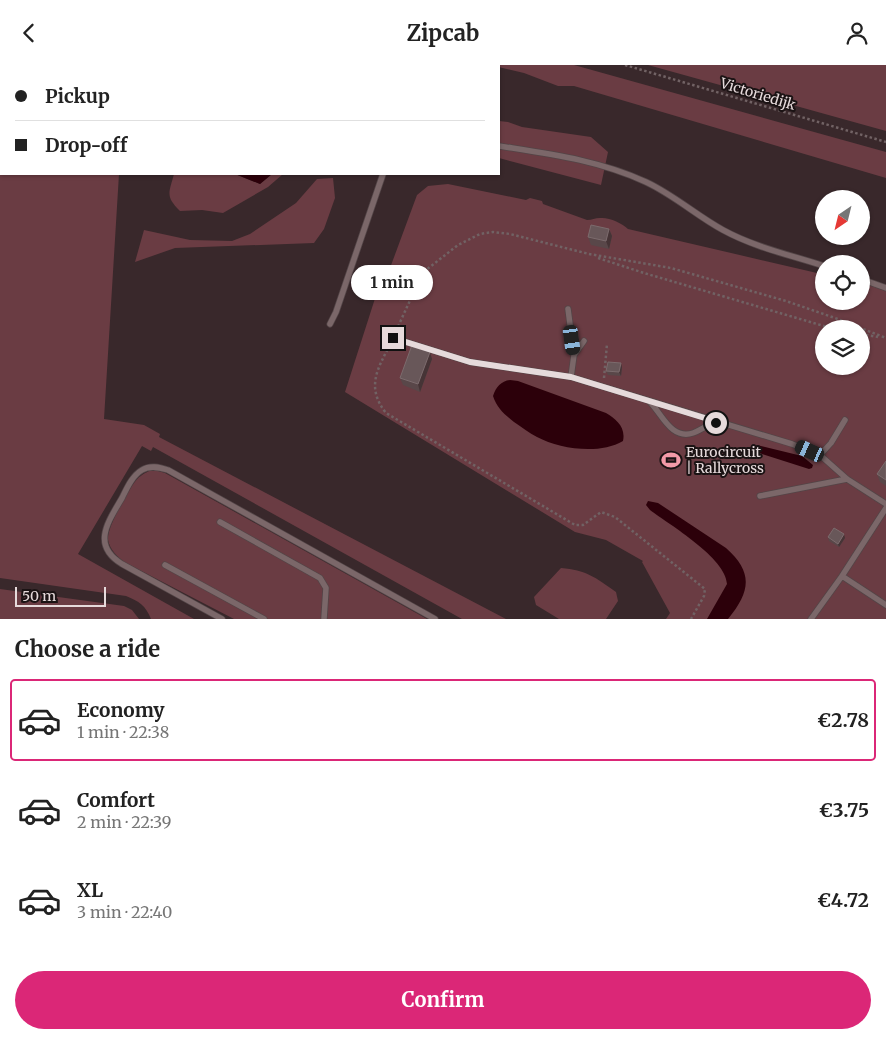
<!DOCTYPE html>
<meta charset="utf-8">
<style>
:root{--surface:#fff;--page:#f6f6f6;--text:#222;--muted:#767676;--line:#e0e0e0;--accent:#db2777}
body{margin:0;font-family:Merriweather,serif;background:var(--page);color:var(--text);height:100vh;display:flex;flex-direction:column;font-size:19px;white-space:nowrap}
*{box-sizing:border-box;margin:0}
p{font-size:16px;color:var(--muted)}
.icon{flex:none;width:28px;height:28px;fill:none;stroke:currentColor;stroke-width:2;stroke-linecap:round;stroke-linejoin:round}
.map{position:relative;height:554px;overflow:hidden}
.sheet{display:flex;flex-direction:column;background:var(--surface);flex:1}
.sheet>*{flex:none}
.banner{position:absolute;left:0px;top:0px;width:500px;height:110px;box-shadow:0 1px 4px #0004;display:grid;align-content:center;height:110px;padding:0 15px;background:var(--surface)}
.needle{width:32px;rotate:215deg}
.fabs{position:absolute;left:815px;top:125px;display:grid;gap:10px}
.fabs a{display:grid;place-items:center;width:55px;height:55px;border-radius:50%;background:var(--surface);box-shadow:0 1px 4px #0004;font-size:25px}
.scale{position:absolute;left:15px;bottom:12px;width:91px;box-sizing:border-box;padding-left:5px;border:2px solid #e6dadb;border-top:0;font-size:14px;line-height:18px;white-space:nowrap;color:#e6dadb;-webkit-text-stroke:4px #1b1314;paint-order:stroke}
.end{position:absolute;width:22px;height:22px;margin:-11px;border:6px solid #e6dadb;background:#111;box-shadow:0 0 0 2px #111}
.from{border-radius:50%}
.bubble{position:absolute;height:35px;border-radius:18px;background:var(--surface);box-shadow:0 1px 4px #0004;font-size:16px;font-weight:700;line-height:35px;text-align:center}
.car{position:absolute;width:15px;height:30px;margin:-15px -8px;border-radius:6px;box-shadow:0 0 4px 1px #0007;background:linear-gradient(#222 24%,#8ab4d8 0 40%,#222 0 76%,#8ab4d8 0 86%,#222 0)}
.banner b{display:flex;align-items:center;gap:18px;height:48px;font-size:19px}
.banner b+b{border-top:1px solid var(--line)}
.banner i{width:12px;height:12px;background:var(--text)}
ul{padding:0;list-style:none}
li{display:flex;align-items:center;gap:15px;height:82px;margin:0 10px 8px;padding:0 5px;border:2px solid transparent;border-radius:5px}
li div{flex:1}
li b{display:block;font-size:19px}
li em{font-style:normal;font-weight:700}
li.active{border-color:var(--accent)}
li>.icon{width:45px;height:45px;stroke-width:1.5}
h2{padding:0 15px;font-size:22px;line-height:60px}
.primary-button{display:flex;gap:10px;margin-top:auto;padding:10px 15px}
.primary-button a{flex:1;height:58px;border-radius:30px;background:var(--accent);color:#fff;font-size:20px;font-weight:700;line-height:58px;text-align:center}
header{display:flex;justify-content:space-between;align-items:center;height:65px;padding:0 15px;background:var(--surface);font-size:22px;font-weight:700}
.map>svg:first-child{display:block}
.green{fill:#6a3c43;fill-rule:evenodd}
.water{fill:#2c000a}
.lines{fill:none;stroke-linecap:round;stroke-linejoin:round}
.lane-casing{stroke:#534547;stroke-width:7}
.path{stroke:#716264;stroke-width:2.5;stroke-dasharray:2.5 2.5;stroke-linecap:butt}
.lane{stroke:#7b6769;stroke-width:5.5}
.wall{fill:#594749}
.shaded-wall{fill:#463436}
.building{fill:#685759;stroke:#7c6b6d}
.route{stroke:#e6dadb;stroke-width:6}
.labels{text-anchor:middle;stroke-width:4;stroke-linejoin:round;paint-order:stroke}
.street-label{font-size:14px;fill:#e6dadb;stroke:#1b1314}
.poi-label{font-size:14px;fill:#e6dadb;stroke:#1b1314;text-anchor:start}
</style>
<header><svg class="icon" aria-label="back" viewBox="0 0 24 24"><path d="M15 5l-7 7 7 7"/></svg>Zipcab<svg class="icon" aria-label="person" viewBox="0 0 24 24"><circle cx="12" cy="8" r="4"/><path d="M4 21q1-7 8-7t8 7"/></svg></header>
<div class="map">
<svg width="886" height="554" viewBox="0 0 886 554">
<rect width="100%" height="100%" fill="#39282b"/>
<path class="green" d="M 0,0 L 103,0 L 1,1 L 1,109 L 119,109 L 104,354 L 144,360 L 160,369 L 159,372 L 506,554 L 462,554 L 153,382 L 151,386 L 142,381 L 78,489 L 194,554 L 151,554 C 146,541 139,536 126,531 L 0,513 Z
M 490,0 L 574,0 L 886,87 L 886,113 L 574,21 L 558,21 L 524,8 Z
M 648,0 L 886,0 L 886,66 Z
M 499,56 L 508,57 L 522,62 L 591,72 L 608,87 L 601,120 L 499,93 Z
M 174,109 L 235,109 L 260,119 L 272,109 L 283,109 L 268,122 L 223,148 L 202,145 L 180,146 C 165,131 169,128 174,109 Z
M 333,113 L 335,133 L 324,164 L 314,178 L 175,183 L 135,197 L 144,165 L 190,175 L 232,176 L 250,169 L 296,138 L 317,114 Z
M 448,119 L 526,135 L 530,133 L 542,136 L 543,139 L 587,155 C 592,155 595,153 600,153 C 609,152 622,158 628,164 L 817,208 L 824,206 L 824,236 L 861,236 L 861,217 L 886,226 L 886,554 L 666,554 L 670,548 L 642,497 L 643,496 L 606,475 L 575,467 L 345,327 L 379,221 L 383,222 L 417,130 L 428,121 ZM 824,264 L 861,264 L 861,301 L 824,301 Z
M 149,406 L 158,406 L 165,408 L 427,554 L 234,554 L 124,497 C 117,491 110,485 108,475 C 106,464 127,428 134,418 C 138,412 143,409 149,406 Z
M 561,503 C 586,505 595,512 616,527 L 618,536 L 606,554 L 559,554 L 536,540 L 534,532 Z
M 0,524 L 124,541 L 132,545 L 139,554 L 0,554 Z"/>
<path class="water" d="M 235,109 L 272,109 L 260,119 Z
M 510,315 L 518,316 L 606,348 C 616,354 626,362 623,376 C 599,390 560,384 537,372 C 529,368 522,362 514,357 C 504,349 497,343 493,331 C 496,322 501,316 510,315 Z
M 757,380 L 802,391 L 813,400 L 812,403 L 809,404 L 762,389 L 755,385 L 755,382 Z
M 648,436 L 658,438 L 726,483 C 753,507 751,526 728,554 L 707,554 L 727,519 C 726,493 670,460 650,445 L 646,440 Z"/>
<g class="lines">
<g class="lane-casing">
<path id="lane" d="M 252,0 L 252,1
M 499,81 C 550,89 598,95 646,117 C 674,130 697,151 723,165 C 754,182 790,190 824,201
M 861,214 L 886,223
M 568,244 L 574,290 L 571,312
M 330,259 L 336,247 L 383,109
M 393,273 L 470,297 L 571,312 L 792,379 L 820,390 L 847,414 L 886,439
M 574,290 L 584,276
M 650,337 C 662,349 671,375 693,368 C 702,365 708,358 719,358
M 820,390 L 831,378 L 845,355
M 760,431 L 847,414
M 220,457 L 320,513 L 326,523 L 324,554
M 165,500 L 264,554
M 842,511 L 886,443
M 222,554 L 122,499 C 91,480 108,457 122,433 C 127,423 132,411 142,405 C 150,400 159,402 168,405 L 435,554
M 811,554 L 842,511 L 886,540"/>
</g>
<path class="path" d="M 625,0 L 886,77
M 598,193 L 644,208 L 834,264
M 396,266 L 418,218 L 426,205 L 458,180 L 480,169 L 493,167 L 510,169 L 589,189 L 671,203 L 786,236 L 835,253 L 886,273
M 861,269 L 878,272
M 390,280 C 377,304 366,323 386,348 L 575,460 L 583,460 L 601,447 L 615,452 L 705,524 L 704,531 L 691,554
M 604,313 L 607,279"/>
<use href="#lane" class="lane"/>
</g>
<path class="wall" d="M 609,164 L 612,171 L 609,184 L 591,180 L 588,172 Z
M 848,236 L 858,236 L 858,238 Z
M 432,294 L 420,327 L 403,320 L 400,313 Z
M 622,302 L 621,311 L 608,310 L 606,306 Z
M 886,396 L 886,421 L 880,417 L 877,409 Z
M 828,472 L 845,473 L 839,482 L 829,476 Z"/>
<path class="shaded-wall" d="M 609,164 L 612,171 L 609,184 L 606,176 Z
M 430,287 L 432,294 L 420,327 L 418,319 Z
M 621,298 L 622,302 L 621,311 L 619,307 Z
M 844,469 L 845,473 L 839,482 L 838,479 Z"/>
<path class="building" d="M 591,160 L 609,164 L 606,176 L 588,172 Z
M 412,280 L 430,287 L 418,319 L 400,313 Z
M 608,297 L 621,298 L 619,307 L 606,306 Z
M 886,396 L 886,415 L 877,409 Z
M 834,463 L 844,469 L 838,479 L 828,472 Z"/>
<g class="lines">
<path class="route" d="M 393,273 L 470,297 L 571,312 L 721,358 L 716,358"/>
</g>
<defs>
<g id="stadium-bare" transform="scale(1.5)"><path d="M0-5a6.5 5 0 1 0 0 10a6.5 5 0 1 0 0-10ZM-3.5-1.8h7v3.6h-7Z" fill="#f39aa8" stroke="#1b1314" stroke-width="2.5" paint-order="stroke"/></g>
</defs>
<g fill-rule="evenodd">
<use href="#stadium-bare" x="671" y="395"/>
</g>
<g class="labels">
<g class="street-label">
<text transform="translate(758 29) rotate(17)" y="5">Victoriedijk</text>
</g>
<g class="poi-label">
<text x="686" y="392">Eurocircuit<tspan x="686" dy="16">| Rallycross</tspan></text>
</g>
</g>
</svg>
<div class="fabs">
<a><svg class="needle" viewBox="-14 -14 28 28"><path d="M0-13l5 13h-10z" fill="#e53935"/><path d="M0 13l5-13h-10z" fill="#767676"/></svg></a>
<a><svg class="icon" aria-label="locate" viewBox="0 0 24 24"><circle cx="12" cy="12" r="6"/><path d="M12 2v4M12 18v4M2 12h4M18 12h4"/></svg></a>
<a><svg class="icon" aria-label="layers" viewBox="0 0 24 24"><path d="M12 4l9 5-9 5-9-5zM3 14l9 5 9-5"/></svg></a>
</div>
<div class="scale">50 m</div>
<i class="end from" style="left:716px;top:358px"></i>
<i class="end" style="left:393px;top:273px"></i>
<div class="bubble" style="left:351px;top:200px;width:82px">1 min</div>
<i class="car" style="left:572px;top:275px;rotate:172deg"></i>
<i class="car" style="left:810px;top:386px;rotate:294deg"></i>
<div class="banner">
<b><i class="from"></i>Pickup</b>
<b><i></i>Drop-off</b>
</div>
</div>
<section class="sheet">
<h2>Choose a ride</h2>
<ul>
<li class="active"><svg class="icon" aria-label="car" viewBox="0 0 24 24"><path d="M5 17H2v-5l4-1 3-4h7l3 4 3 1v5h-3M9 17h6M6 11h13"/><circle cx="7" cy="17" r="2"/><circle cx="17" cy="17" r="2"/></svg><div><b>Economy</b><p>1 min · 22:38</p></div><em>€2.78</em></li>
<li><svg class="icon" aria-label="car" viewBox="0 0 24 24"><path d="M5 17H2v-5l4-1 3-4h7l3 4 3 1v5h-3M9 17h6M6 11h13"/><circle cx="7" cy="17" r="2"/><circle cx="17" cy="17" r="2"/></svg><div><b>Comfort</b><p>2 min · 22:39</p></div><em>€3.75</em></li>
<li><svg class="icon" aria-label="car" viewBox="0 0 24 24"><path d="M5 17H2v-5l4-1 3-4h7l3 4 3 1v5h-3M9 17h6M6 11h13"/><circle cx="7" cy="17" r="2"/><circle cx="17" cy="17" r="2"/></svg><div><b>XL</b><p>3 min · 22:40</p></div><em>€4.72</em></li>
</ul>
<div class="primary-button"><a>Confirm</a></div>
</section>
